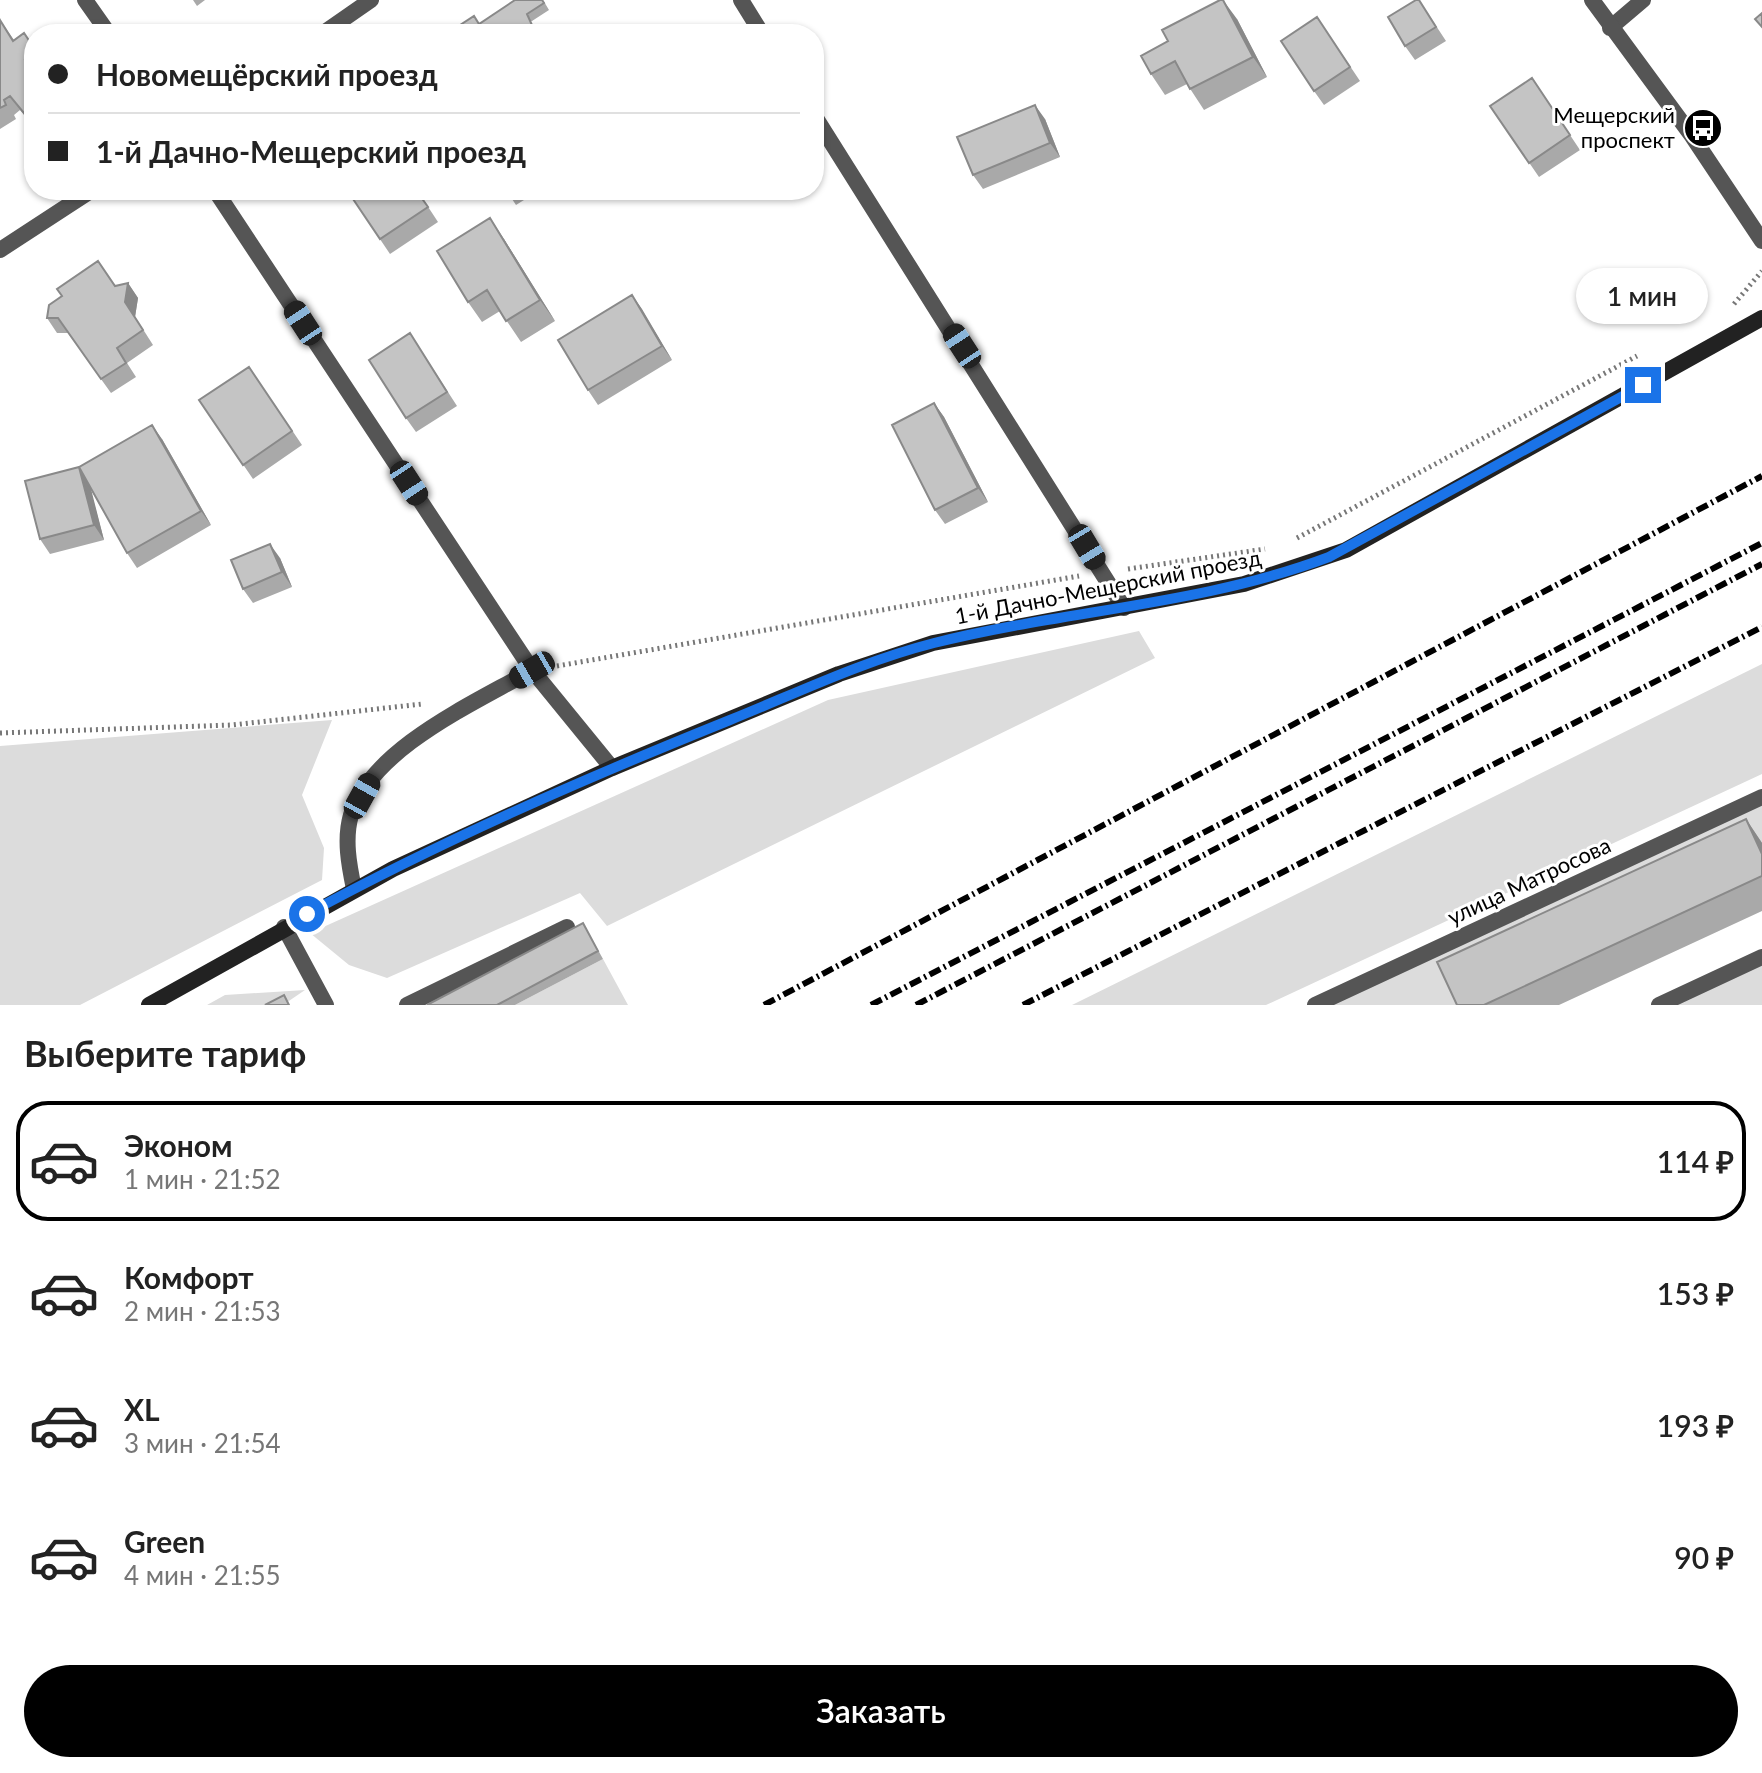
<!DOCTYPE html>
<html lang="ru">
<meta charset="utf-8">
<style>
:root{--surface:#fff;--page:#f2f2f2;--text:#222;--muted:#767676;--line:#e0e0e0;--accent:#000}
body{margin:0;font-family:Lato,sans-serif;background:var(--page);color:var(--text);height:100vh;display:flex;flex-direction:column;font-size:30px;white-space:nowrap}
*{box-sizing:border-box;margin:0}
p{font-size:26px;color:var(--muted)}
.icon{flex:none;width:44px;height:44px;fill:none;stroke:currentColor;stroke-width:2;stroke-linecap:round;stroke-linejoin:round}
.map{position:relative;height:1005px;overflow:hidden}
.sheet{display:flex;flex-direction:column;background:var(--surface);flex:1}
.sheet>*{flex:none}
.top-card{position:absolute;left:24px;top:24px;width:800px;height:176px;border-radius:32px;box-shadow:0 2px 6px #0004;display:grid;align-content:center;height:176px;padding:0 24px;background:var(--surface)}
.end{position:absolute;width:36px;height:36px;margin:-18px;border:10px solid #1a73e8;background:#fff;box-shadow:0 0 0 4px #fff}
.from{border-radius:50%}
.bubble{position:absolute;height:56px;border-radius:28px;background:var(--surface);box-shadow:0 2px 6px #0004;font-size:26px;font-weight:600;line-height:56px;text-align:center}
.car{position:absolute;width:24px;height:48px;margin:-24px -12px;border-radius:10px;box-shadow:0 0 6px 2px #0007;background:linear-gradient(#222 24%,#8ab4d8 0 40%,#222 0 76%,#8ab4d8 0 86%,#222 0)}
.top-card b{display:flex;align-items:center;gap:28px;height:76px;font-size:30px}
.top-card b+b{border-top:2px solid var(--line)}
.top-card i{width:20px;height:20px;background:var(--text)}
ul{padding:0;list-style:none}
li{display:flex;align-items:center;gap:24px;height:120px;margin:0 16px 12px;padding:0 8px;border:4px solid transparent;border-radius:32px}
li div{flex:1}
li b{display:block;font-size:30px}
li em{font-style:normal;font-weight:600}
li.selected{border-color:var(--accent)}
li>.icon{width:72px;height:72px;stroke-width:1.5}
h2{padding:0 24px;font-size:36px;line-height:96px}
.primary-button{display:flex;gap:16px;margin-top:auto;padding:16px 24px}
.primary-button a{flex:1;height:92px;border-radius:48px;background:var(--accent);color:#fff;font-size:32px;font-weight:600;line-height:92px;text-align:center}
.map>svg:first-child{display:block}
.green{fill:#dcdcdc}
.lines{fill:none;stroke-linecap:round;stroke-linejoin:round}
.path{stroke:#777;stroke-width:5;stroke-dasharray:2 4;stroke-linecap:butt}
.lane{stroke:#555;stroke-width:16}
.street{stroke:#555;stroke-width:16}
.secondary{stroke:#222;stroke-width:16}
.rail{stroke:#000;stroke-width:6;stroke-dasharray:12 4 2 4;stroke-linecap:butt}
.wall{fill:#a9a9a9}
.shaded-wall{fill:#898989}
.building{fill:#c4c4c4;stroke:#898989;stroke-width:2}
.route{stroke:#1a73e8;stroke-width:10}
.labels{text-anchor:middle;stroke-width:6;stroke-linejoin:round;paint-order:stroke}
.poi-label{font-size:22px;fill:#000;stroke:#fff;text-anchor:end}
.street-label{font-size:22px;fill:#000;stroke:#fff}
</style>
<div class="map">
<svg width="1762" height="1005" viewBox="0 0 1762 1005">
<rect width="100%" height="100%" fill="#fff"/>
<path class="green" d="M 1139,631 L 1155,658 L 607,926 L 580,893 L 387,978 L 349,965 L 310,933 L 828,700 Z
M 1762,664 L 1762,774 L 1266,1005 L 1072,1005 Z
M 332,720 L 302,795 L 324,848 L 322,880 L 80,1005 L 0,1005 L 0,746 Z
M 1762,797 L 1762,846 L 1463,1005 L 1317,1005 Z
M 1762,957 L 1762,1005 L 1667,1005 Z
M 603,959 L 628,1005 L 515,1005 Z
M 305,990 L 283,1005 L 207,1005 L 225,995 Z"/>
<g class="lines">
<path class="path" d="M 1734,304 L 1762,271
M 1297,538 L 1637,356
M 1128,569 L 1265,549
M 557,666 L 1079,576
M 0,733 L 232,725 L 422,704"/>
<path class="lane" d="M 741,0 L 762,34
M 1610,28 L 1643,0
M 814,115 L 1124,608
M 284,927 L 326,1005
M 407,1005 L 567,927
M 1659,1005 L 1762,957"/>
<path class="street" d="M 85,0 L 109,34
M 1592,0 L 1692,136 L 1762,241
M 322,34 L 371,0
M 215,190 L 532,670 L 612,768
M 0,250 L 92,190
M 354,889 C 349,865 344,839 351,815 C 372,748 475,703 532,670
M 1315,1005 L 1762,797"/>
<path class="secondary" d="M 149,1005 L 393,869 L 612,768 L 839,674 L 933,643 L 1244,584 L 1346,550 L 1762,318"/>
<path class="rail" d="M 764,1005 L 1762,476
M 871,1005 L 1762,543
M 916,1005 L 1762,564
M 1023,1005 L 1762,627"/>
</g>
<path class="wall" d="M 193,0 L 205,0 L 197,6 Z
M 543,0 L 549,10 L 532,21 L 457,34 L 479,24 Z
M 1419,0 L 1446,41 L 1415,60 L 1405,46 Z
M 1317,17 L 1360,81 L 1324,105 L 1314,91 Z
M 1237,19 L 1267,77 L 1204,110 L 1187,84 L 1165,95 L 1151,74 Z
M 0,20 L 14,40 L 24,33 L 34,47 L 34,127 L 20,110 L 14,115 L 16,119 L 0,129 Z
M 1532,78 L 1580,150 L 1539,177 L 1490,106 Z
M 1045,119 L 1060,157 L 983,189 L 973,175 Z
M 347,190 L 417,190 L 438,222 L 390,254 Z
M 506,190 L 540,190 L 516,205 Z
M 504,239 L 555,321 L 521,342 L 500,311 L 482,322 L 468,302 Z
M 128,283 L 138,298 L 135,317 L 153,345 L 127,363 L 136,377 L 111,393 L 68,333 L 57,333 L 47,318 Z
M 632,295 L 672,360 L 598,405 L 588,390 Z
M 410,333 L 457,406 L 416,432 L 406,418 Z
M 249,367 L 302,445 L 253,479 L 199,400 Z
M 934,403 L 944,417 L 988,502 L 945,524 L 935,510 Z
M 162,439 L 211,525 L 137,568 L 127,553 L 90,488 L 104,540 L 50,554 L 40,539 L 79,467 Z
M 280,558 L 292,587 L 253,603 L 243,589 Z
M 1746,819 L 1762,843 L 1762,911 L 1559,1005 L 1457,1005 Z
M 583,923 L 603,959 L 515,1005 L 427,1005 Z"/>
<path class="shaded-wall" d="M 1223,0 L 1237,19 L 1267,77 L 1253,57 Z
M 1035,105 L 1045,119 L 1060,157 L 1050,143 Z
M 490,218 L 504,239 L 555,321 L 540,300 Z
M 128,283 L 138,298 L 135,317 L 153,345 L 125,302 Z
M 632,295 L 642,309 L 672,360 L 662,346 Z
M 934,403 L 944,417 L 988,502 L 978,488 Z
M 152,425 L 162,439 L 211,525 L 201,511 Z
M 79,467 L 89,481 L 104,540 L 94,525 Z
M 270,544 L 280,558 L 292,587 L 282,572 Z
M 1746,819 L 1762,843 L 1762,854 Z"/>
<path class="building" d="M 515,0 L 542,0 L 544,3 L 527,14 L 536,34 L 457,34 L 454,29 L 474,16 L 479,24 Z
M 1220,0 L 1223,0 L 1253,57 L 1190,89 L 1175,61 L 1151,74 L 1141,56 L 1168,41 L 1162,30 Z
M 1416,0 L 1419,0 L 1436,27 L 1405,46 L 1388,17 Z
M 1762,13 L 1762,27 L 1755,19 Z
M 1317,17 L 1350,67 L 1314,91 L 1281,41 Z
M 0,20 L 13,41 L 24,33 L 34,48 L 34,54 L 25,60 L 34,73 L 34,81 L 26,87 L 34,104 L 34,114 L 28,118 L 10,96 L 4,100 L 6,105 L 0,108 Z
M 1532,78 L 1570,135 L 1529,163 L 1490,106 Z
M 1035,105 L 1050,143 L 973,175 L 957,137 Z
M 347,190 L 416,190 L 428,207 L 380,239 Z
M 490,218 L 540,300 L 506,321 L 487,290 L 468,302 L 437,251 Z
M 98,261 L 115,286 L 128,283 L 125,302 L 143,330 L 117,348 L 126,363 L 101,379 L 58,318 L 47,318 L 49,305 L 62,296 L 57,289 Z
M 632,295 L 662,346 L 588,390 L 558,340 Z
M 410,333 L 447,392 L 406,418 L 369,360 Z
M 249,367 L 292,431 L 243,465 L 199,400 Z
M 934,403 L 978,488 L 935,510 L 892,425 Z
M 152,425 L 201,511 L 127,553 L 79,467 L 94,525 L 40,539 L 25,481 L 79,467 Z
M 270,544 L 282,572 L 243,589 L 231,560 Z
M 1746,819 L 1762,854 L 1762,876 L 1484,1005 L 1457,1005 L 1437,962 Z
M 583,923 L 598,951 L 497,1005 L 427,1005 Z
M 284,995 L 289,1005 L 265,1005 Z"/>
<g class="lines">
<path class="route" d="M 307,914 C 443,840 586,778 730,720 C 797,693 863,661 934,643 C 1065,610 1202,605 1329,557 L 1643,385"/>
</g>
<defs>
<g id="bus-disc" transform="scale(2)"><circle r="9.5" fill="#000" stroke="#fff"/><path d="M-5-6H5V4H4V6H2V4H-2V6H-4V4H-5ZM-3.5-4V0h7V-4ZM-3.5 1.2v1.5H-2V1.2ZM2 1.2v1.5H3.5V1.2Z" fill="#fff"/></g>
</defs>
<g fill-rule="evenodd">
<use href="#bus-disc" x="1703" y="128"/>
</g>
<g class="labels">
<g class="poi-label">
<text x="1675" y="123">Мещерский<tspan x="1675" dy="25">проспект</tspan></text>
</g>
<g class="street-label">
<text transform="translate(1108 587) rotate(-11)" y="8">1-й Дачно-Мещерский проезд</text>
<text transform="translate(1529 881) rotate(-25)" y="8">улица Матросова</text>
</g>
</g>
</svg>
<i class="end from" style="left:307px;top:914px"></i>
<i class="end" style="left:1643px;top:385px"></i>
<div class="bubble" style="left:1576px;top:268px;width:132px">1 мин</div>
<i class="car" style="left:303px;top:323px;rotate:327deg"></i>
<i class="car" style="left:962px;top:346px;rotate:327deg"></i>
<i class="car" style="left:409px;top:483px;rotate:147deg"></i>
<i class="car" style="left:1087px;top:547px;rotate:149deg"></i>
<i class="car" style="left:532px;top:670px;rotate:240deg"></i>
<i class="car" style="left:362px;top:796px;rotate:29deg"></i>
<div class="top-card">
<b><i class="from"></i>Новомещёрский проезд</b>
<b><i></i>1-й Дачно-Мещерский проезд</b>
</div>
</div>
<section class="sheet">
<h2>Выберите тариф</h2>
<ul>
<li class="selected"><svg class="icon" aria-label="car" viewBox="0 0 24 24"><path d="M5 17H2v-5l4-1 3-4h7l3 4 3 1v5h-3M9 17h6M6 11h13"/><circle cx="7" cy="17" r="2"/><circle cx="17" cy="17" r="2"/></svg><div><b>Эконом</b><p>1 мин · 21:52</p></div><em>114 ₽</em></li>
<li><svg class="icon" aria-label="car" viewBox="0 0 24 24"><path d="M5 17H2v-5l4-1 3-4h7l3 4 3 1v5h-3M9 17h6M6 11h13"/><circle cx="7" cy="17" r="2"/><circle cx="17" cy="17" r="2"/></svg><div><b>Комфорт</b><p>2 мин · 21:53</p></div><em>153 ₽</em></li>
<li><svg class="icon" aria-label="car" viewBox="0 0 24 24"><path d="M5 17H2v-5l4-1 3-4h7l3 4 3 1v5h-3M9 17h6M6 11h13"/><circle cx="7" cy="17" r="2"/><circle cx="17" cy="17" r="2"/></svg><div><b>XL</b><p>3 мин · 21:54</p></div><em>193 ₽</em></li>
<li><svg class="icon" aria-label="car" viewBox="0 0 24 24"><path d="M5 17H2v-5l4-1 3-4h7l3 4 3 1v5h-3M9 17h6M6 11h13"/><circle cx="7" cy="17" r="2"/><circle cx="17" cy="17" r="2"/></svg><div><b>Green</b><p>4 мин · 21:55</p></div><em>90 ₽</em></li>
</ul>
<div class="primary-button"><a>Заказать</a></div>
</section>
